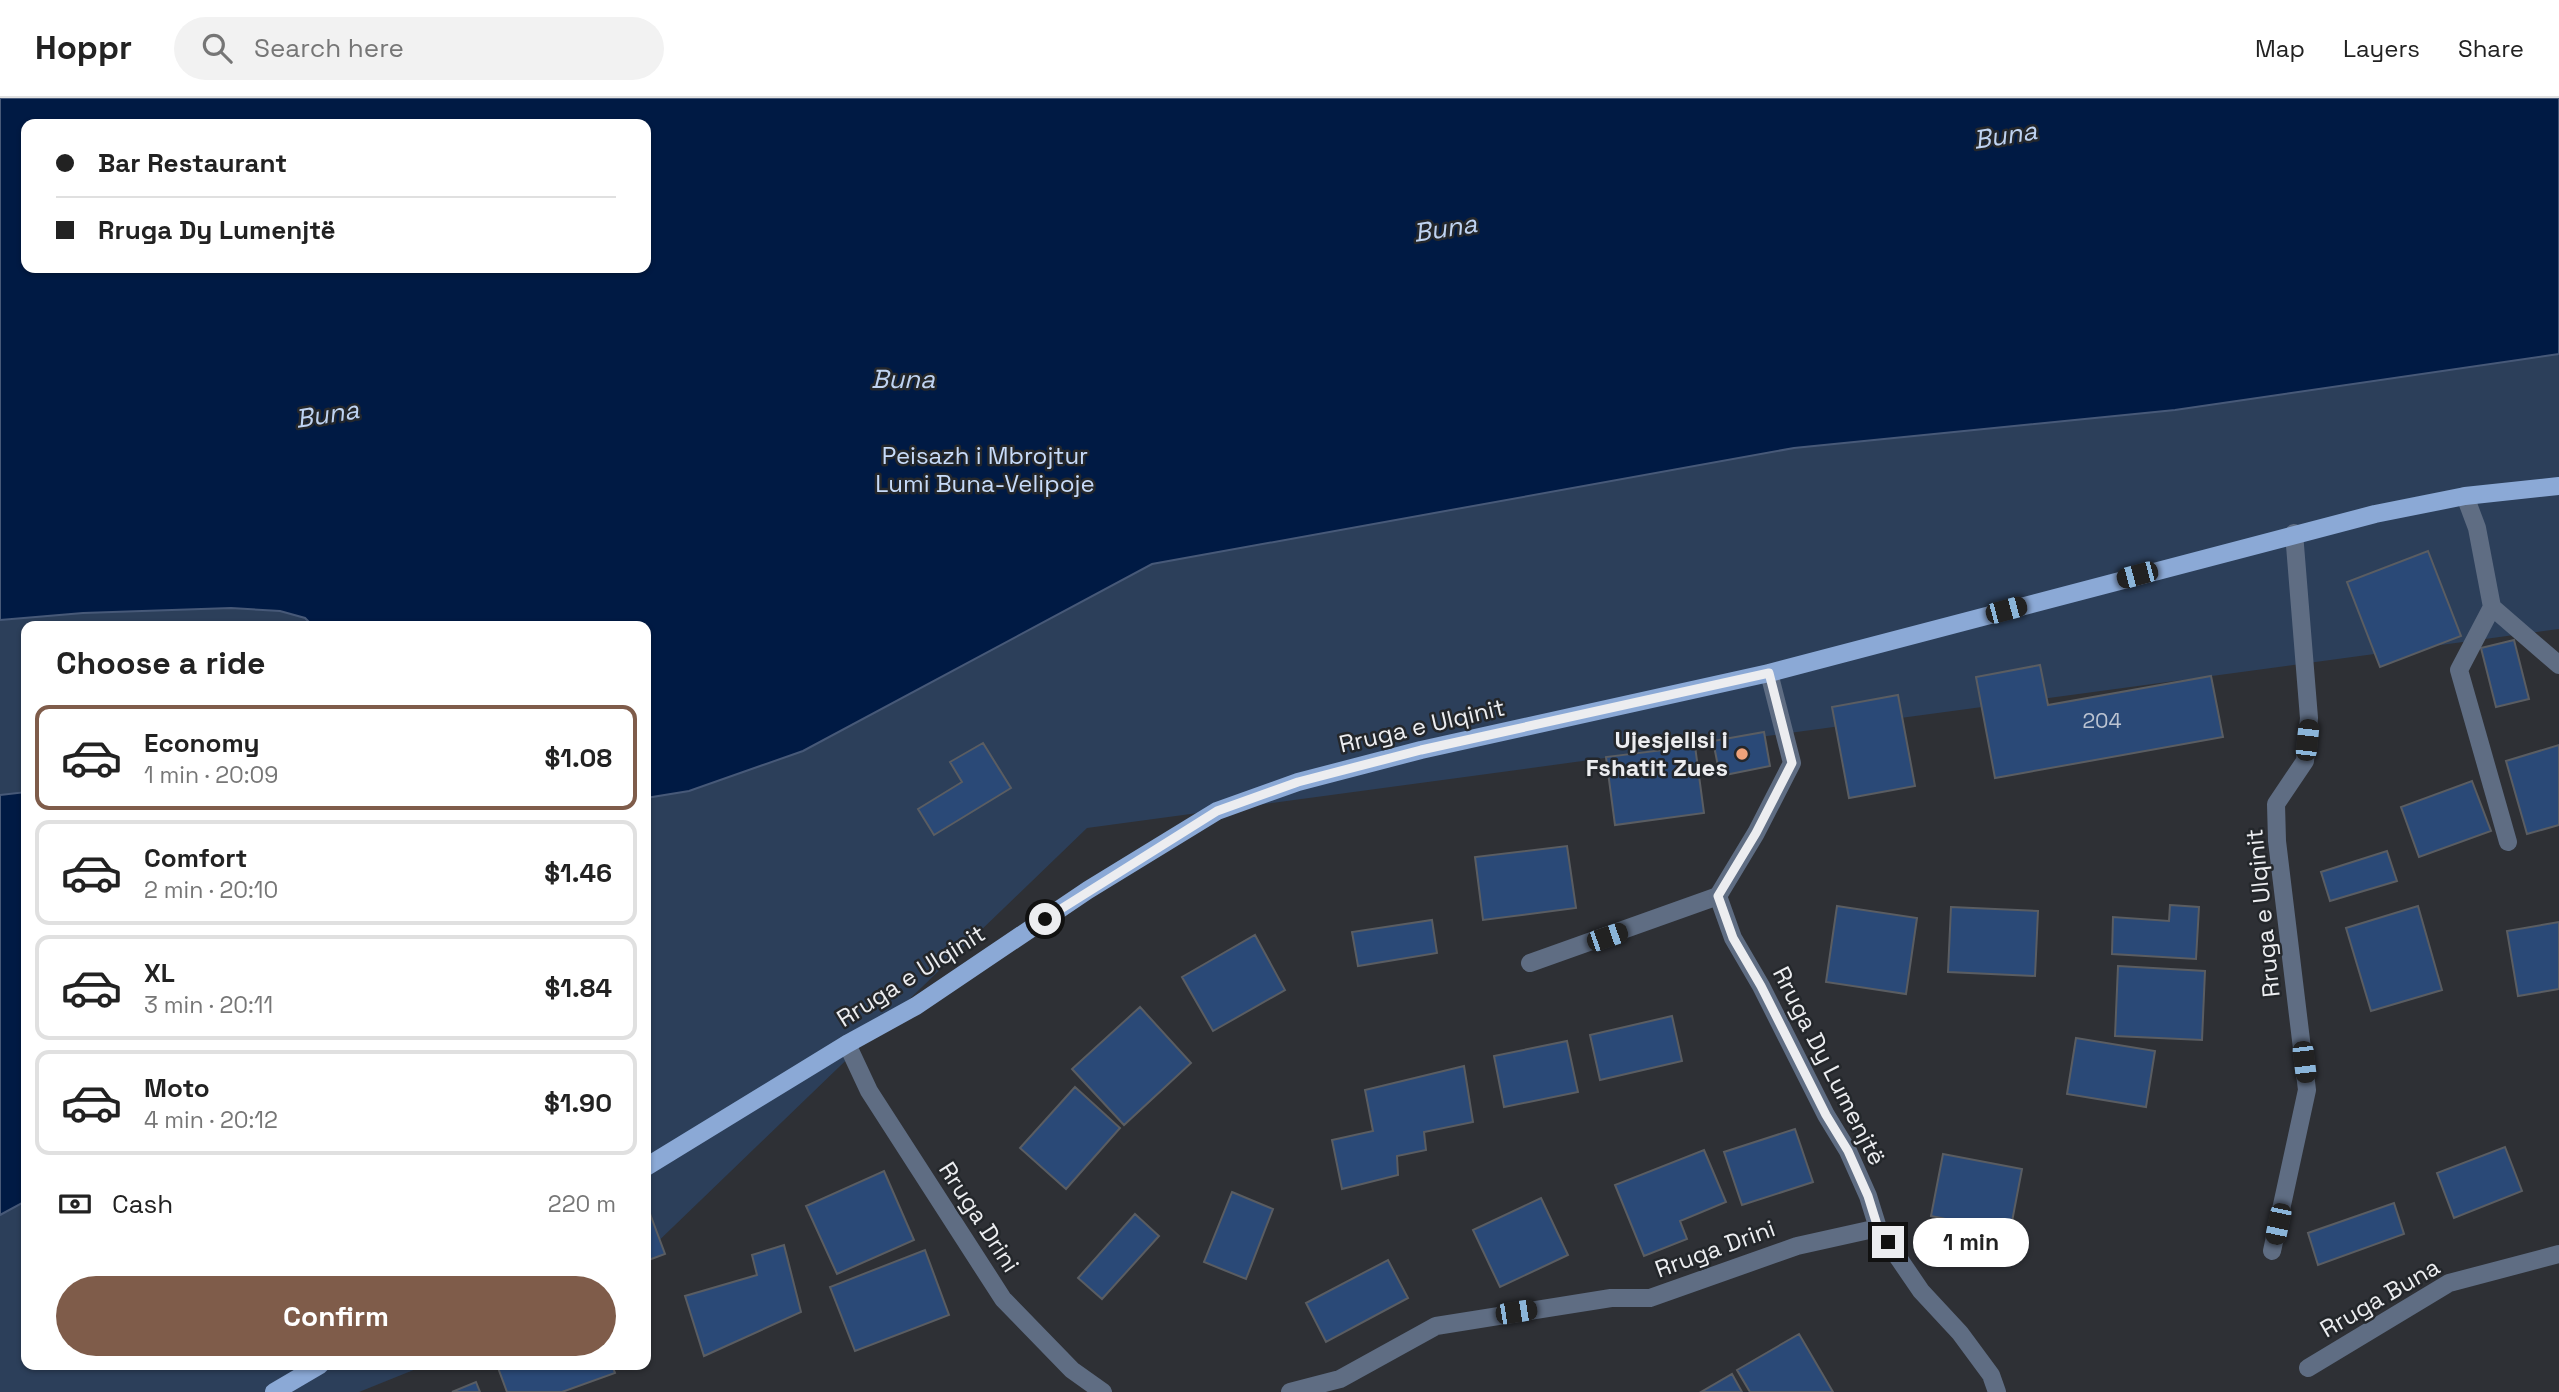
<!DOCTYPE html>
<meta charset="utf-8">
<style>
:root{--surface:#fff;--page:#f2f2f2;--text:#222;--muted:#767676;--line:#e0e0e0;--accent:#7f5c4a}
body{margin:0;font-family:"Space Grotesk",sans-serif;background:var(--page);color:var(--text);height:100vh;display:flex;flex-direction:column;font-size:26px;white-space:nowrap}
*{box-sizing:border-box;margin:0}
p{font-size:23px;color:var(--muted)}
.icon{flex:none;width:38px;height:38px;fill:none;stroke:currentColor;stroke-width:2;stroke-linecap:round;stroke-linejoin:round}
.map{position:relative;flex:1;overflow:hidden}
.side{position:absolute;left:21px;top:523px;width:630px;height:749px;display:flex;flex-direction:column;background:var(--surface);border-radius:14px;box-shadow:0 2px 5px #0004}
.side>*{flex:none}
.hud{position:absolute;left:21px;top:21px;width:630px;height:154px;border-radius:14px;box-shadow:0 2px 5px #0004;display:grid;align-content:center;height:154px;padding:0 35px;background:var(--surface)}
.end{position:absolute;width:32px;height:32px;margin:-16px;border:9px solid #ecedf0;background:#111;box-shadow:0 0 0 4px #111}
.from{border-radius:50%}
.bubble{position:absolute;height:49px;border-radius:24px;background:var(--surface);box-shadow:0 2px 5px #0004;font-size:23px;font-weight:700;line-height:49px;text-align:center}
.car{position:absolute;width:21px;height:42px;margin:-21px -10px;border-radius:9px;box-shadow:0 0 5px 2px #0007;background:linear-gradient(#222 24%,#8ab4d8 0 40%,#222 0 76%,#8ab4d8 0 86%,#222 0)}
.hud b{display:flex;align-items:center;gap:24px;height:66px;font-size:26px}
.hud b+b{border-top:2px solid var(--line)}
.hud i{width:18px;height:18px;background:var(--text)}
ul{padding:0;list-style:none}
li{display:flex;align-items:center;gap:21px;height:105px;margin:0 14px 10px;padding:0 21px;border:4px solid var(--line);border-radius:14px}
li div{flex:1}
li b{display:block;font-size:26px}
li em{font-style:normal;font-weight:700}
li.on{border-color:var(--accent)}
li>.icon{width:63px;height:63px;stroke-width:1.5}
h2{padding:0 35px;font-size:32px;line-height:84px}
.pay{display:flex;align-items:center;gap:18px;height:77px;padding:0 35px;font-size:26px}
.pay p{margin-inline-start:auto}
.button{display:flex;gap:14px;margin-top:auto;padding:14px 35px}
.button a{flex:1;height:80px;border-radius:42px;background:var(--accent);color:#fff;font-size:28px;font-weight:700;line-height:80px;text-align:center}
header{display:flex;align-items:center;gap:42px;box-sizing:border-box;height:98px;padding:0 35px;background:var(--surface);border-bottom:2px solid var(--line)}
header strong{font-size:33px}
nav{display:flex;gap:38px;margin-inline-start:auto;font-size:24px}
.search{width:490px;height:63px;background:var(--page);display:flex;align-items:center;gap:18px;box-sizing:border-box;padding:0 24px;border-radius:38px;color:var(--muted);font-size:26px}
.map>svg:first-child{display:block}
.green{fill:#2c3f5a;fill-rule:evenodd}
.water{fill:#001a44;stroke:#475978;stroke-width:2;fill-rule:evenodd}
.building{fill:#2a4977;stroke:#5a5d62;stroke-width:2}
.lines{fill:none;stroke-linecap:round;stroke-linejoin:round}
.service{stroke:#5f6d83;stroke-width:18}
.minor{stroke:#5f6d83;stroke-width:18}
.primary{stroke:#8ba9d6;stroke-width:18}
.route{stroke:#ecedf0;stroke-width:9}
.poi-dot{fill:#f0a27a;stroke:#24272b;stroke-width:2.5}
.labels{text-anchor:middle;stroke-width:5;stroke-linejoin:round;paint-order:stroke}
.number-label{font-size:21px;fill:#bcc4d2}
.park-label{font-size:24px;fill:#c7dbf9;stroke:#24272b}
.street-label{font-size:24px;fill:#ecedf0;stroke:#24272b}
.poi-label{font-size:24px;font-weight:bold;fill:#ecedf0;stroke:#24272b;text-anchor:end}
.water-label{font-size:26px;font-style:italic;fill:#bfd3f1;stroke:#24272b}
</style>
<header>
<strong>Hoppr</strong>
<div class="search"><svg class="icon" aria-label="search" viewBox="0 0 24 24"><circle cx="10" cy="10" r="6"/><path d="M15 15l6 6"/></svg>Search here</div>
<nav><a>Map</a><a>Layers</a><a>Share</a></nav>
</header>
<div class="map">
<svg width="2559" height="1294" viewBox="0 0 2559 1294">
<rect width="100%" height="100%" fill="#2e3035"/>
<path class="green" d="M 0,0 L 2559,0 L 2559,531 L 1087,730 L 646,1155 L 646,528 L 26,528 L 26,1267 L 426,1267 L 359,1294 L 0,1294 ZM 26,26 L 646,26 L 646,170 L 26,170 Z"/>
<path class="water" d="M 0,0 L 2559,0 L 2559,256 L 2175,312 L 1794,350 L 1152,466 L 803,653 L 689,693 L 646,700 L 646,528 L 313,528 L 305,520 L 280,513 L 231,510 L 83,515 L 0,522 ZM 26,26 L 646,26 L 646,170 L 26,170 Z
M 26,694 L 26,1103 L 0,1117 L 0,697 Z"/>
<path class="building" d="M 2428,453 L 2461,538 L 2380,569 L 2347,484 Z
M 2514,542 L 2529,601 L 2496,609 L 2481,550 Z
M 2040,567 L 2048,607 L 2211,578 L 2223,639 L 1995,680 L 1976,579 Z
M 1898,597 L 1915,688 L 1849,700 L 1832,609 Z
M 1764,634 L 1770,668 L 1720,678 L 1713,643 Z
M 983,645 L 1011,690 L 934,737 L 918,711 L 962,684 L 950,664 Z
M 2559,647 L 2559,727 L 2527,736 L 2506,663 Z
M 1695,648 L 1704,715 L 1615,727 L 1606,659 Z
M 2472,683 L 2491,733 L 2419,759 L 2401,709 Z
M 1567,748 L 1576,810 L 1483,822 L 1475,759 Z
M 2387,753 L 2397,783 L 2330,803 L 2321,774 Z
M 2170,807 L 2199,809 L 2196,861 L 2112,856 L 2113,819 L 2169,823 Z
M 1837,808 L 1917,820 L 1906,896 L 1826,884 Z
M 2418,808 L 2442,892 L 2371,913 L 2346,830 Z
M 1951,809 L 2038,813 L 2035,878 L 1948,874 Z
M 1432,822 L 1437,855 L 1358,868 L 1352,834 Z
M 2559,824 L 2559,891 L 2518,898 L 2507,833 Z
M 1255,837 L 1285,892 L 1213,933 L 1182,879 Z
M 2118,868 L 2205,873 L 2202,942 L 2115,938 Z
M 1140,909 L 1191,965 L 1124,1027 L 1072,971 Z
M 1672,918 L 1682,963 L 1600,982 L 1590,937 Z
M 2076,940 L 2155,953 L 2146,1009 L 2067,996 Z
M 1567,943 L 1578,994 L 1504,1009 L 1494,958 Z
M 1464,968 L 1473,1024 L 1424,1034 L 1426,1052 L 1397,1058 L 1398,1077 L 1342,1091 L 1332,1042 L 1373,1033 L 1365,992 Z
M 1075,989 L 1120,1030 L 1066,1091 L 1020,1050 Z
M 1795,1031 L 1813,1084 L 1742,1107 L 1724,1054 Z
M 2505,1049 L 2522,1093 L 2454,1120 L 2437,1075 Z
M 1704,1052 L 1726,1104 L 1680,1123 L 1687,1141 L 1644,1158 L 1615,1087 Z
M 1943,1056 L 2022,1071 L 2010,1134 L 1931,1118 Z
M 884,1073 L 914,1142 L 837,1176 L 806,1108 Z
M 1232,1094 L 1273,1111 L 1246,1181 L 1204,1164 Z
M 1541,1100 L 1568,1157 L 1500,1189 L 1473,1132 Z
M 646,1105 L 665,1156 L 646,1163 Z
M 2394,1105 L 2404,1136 L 2318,1167 L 2308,1135 Z
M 1135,1116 L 1159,1138 L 1102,1201 L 1078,1180 Z
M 784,1147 L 801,1214 L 704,1258 L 685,1198 L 757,1177 L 752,1157 Z
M 925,1152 L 949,1217 L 855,1253 L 830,1189 Z
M 1388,1162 L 1408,1200 L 1326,1244 L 1306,1205 Z
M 1799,1236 L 1833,1294 L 1750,1294 L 1737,1272 Z
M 497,1267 L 612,1267 L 615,1275 L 562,1294 L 507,1294 Z
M 1732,1276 L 1742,1294 L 1701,1294 Z
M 476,1284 L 480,1294 L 452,1294 Z"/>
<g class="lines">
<path class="service" d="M 1530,865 L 1718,798"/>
<path class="minor" d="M 2465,398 L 2477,430 L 2492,509 L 2459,572 L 2508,744
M 2492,509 L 2559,567
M 1769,575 L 1792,665 L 1756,735 L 1718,798 L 1733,840 L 1761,888 L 1826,1017 L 1848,1053 L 1868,1098 L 1878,1130 L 1921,1193 L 1960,1235 L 1991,1277 L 1997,1294
M 847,946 L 869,993 L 1003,1201 L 1072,1272 L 1103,1294
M 2272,1153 L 2307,992 L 2277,743 L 2276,706 L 2305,663 L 2309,620 L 2294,435
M 2308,1270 L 2449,1185 L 2559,1156
M 1290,1294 L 1340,1281 L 1436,1228 L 1611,1200 L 1650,1200 L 1797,1148 L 1878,1130"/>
<path class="primary" d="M 646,1069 L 847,946 L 916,908 L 1088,792 L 1217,713 L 1298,684 L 1421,652 L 1769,575 L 2375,416 L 2465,398 L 2559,388
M 274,1294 L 320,1267"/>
</g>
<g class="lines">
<path class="route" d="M 1045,821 L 1217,713 L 1298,684 L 1421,652 L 1769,575 L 1792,665 L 1756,735 L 1718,798 L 1733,840 L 1761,888 L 1826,1017 L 1848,1053 L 1868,1098 L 1878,1130 L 1888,1144"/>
</g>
<circle class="poi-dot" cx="1742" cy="656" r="7"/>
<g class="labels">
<g class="number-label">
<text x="2102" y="630">204</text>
</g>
<g class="park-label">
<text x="985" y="366">Peisazh i Mbrojtur<tspan x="985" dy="28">Lumi Buna-Velipoje</tspan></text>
</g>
<g class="street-label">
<text transform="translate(1422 628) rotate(-13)" y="8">Rruga e Ulqinit</text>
<text transform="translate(2263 815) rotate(-96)" y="8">Rruga e Ulqinit</text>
<text transform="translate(911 878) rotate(-32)" y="8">Rruga e Ulqinit</text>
<text transform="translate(1829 968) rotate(63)" y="8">Rruga Dy Lumenjtë</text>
<text transform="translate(979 1119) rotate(57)" y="8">Rruga Drini</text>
<text transform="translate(1715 1151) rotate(-20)" y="8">Rruga Drini</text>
<text transform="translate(2380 1200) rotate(-30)" y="8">Rruga Buna</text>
</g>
<g class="poi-label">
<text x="1728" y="650">Ujesjellsi i<tspan x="1728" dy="28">Fshatit Zues</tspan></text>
</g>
<g class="water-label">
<text transform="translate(2005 37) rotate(-9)" y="9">Buna</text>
<text transform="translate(1445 130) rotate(-9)" y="9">Buna</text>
<text x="903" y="290">Buna</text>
<text transform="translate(327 316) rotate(-9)" y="9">Buna</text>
</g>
</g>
</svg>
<i class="end from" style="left:1045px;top:821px"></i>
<i class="end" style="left:1888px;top:1144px"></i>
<div class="bubble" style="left:1913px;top:1120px;width:116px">1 min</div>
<i class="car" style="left:2137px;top:477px;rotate:255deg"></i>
<i class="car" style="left:2006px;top:512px;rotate:75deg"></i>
<i class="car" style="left:2307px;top:642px;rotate:6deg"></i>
<i class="car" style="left:1607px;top:839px;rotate:71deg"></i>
<i class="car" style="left:2304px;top:964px;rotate:173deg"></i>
<i class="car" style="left:2278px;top:1126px;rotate:192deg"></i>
<i class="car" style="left:1516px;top:1214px;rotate:81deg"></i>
<div class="hud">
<b><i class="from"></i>Bar Restaurant</b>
<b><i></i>Rruga Dy Lumenjtë</b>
</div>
<section class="side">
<h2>Choose a ride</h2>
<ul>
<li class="on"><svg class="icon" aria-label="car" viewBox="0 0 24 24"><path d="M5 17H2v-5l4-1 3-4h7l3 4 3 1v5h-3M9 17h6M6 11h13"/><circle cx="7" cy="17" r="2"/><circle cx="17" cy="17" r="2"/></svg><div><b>Economy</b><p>1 min · 20:09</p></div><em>$1.08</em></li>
<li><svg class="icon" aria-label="car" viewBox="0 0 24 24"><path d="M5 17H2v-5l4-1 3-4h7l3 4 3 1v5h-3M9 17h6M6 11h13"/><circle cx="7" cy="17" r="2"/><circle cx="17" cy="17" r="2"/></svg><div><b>Comfort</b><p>2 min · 20:10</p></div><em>$1.46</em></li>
<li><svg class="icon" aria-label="car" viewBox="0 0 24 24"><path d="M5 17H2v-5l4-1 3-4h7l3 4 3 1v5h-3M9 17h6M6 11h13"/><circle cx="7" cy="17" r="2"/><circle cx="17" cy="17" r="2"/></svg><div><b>XL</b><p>3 min · 20:11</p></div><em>$1.84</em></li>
<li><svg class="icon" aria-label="car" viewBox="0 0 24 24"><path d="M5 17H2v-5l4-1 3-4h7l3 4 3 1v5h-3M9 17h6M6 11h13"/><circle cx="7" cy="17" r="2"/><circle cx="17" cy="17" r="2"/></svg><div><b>Moto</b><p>4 min · 20:12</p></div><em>$1.90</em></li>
</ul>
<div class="pay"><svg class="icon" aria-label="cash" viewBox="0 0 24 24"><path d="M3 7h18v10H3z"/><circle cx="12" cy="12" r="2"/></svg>Cash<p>220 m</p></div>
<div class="button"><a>Confirm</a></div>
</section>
</div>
